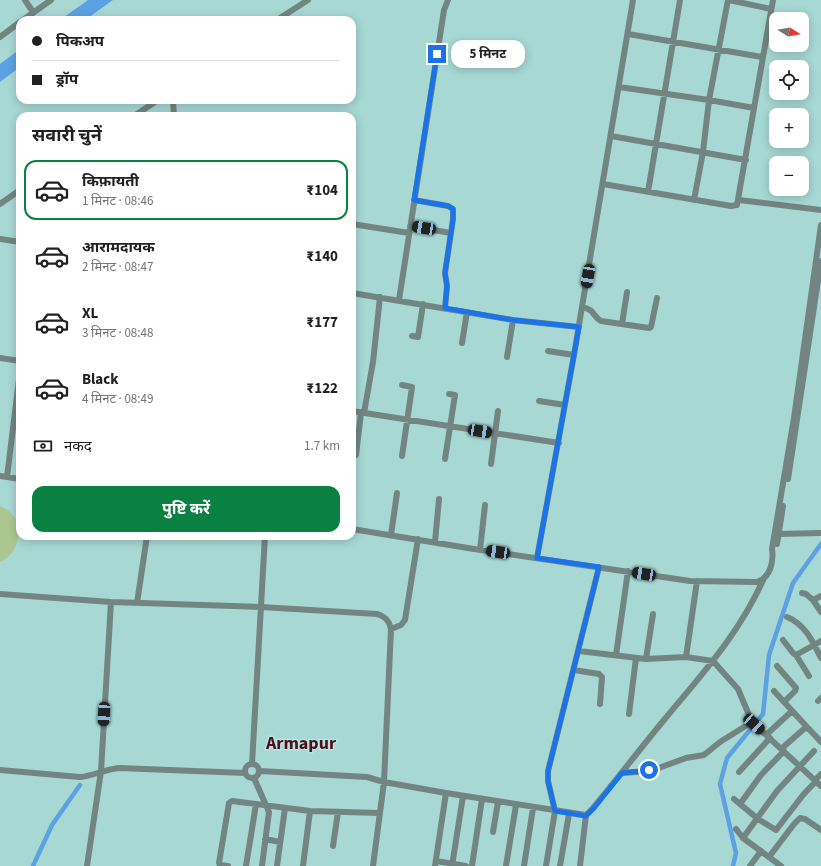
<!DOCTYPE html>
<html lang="hi">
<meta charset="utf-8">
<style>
:root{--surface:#fff;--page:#f2f2f2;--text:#202124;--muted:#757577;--line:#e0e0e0;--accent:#0b8043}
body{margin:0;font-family:"Source Sans 3","Noto Sans Devanagari",sans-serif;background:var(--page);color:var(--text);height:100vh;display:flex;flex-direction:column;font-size:15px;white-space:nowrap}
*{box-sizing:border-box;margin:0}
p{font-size:13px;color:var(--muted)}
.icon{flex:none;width:22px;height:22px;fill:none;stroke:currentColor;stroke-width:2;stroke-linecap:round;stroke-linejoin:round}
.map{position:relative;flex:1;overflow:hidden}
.side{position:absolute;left:16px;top:112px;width:340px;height:428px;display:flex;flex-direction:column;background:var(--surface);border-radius:12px;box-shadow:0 2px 10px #0003}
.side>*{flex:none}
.banner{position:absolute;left:16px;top:16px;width:340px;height:88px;border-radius:12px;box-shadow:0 2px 10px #0003;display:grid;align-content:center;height:88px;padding:0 16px;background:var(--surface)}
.needle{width:26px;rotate:101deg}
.tools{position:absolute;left:769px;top:12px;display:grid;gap:8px}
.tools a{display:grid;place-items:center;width:40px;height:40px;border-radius:8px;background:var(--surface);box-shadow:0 2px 10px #0003;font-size:20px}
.end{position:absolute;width:18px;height:18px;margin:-9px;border:5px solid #1a73e8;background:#fff;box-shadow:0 0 0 2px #fff}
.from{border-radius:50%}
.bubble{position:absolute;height:28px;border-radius:12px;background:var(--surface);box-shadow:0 2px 10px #0003;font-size:13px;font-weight:700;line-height:28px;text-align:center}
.car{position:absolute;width:12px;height:24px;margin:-12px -6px;border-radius:5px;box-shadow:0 0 3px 1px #0007;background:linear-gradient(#222 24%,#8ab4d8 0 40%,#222 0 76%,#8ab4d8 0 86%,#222 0)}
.banner b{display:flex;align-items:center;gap:14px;height:38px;font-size:15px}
.banner b+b{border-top:1px solid var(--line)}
.banner i{width:10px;height:10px;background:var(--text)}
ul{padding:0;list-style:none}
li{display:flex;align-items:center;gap:12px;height:60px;margin:0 8px 6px;padding:0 8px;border:2px solid transparent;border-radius:12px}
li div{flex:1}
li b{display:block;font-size:15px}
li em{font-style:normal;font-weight:700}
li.active{border-color:var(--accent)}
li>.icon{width:36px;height:36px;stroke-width:1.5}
h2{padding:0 16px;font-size:18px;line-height:48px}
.pay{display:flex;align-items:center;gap:10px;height:44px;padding:0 16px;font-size:15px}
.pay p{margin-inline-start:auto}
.primary-button{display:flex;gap:8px;margin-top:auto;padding:8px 16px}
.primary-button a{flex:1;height:46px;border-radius:12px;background:var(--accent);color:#fff;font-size:16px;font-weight:700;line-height:46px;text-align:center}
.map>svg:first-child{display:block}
.green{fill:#acc692}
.water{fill:#5ca1e4}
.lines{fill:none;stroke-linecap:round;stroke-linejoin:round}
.canal{stroke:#5ca1e4;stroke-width:4.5}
.minor{stroke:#728583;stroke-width:6}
.route{stroke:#1a73e8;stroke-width:5}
.labels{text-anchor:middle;stroke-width:3;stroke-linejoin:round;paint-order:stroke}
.district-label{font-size:18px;font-weight:bold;fill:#520d21;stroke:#b4e5e1}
</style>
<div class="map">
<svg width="821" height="866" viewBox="0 0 821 866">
<rect width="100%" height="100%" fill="#a7d8d4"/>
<path class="green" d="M 0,506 C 7,509 12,513 16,520 C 24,534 15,556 0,562 Z"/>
<path class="water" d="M 88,0 L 113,0 L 85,20 L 60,20 Z
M 20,49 L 20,67 L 0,82 L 0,64 Z"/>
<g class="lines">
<path class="canal" d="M 33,866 L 52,825 L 80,785
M 733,866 L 736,853 L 720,784 L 727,758 L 763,714 L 769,655 L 793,583 L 821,544"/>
<path class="minor" d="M 25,0 L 33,12
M 729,0 L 771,9
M 23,20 L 51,0
M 277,20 L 308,0
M 628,34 L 762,57
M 0,37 L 20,22
M 619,87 L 709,100 L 754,108
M 173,100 L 174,116
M 134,116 L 158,100
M 611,136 L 746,160
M 603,184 L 731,206 L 737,205 L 773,0
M 648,192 L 680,0
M 414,200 L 448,206 L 453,209 L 453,219 L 445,273 L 447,286 L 445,308
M 694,200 L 703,152 L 709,100 L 728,0
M 739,200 L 821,210
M 0,204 L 20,190
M 352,224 L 409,233
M 410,226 L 451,233
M 0,239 L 20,242
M 352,293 L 513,320 L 579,327
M 399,300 L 444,10 L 448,0
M 582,307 C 596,310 592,316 601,321 L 649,328 L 651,327 L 657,298
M 622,324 L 627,292
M 412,336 L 418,337 L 423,304
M 462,343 L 467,312
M 548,351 L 574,355
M 507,357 L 513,320
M 0,358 L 20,361
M 402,385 L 412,387 L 402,456
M 539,401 L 565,405
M 352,411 L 559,443
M 364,413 L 373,362 L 380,297
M 356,455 L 361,413
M 445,459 L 455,395 L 449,394
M 491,464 L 498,411
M 0,476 L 20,479
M 7,477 L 20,371
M 788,479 L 821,261
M 352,529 L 474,549 L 690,581 L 757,582 C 770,578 774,562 772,549 L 794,418 L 821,225
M 779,534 L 821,533
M 391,535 L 397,493
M 435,542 L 439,499
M 777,544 L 783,506
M 480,550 L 485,505
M 537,558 L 574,355 L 633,0
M 802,593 L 806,594 L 813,600 L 821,596
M 0,594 L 111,602 L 261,607 L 377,614 C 385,616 389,620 391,629 L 384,782 L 373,866
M 813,600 L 821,612
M 137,603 L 147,536
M 787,617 C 805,624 813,642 821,658
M 391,629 L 401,625 L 405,620 L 418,539
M 783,640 L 793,653 L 796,655 L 821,641
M 579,651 L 646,659 L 686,657 L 713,661 L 738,689 L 752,722
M 616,655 L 628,571
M 796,655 L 809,676
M 686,657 L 697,581
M 646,659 L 653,614
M 777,666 L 796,688 L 795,691 L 784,702
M 574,670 L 599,674 L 602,677 L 600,704
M 774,691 L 807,727
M 818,701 L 821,698
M 629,714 L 636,658
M 766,735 L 792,711
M 781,749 L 805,728 L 809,729 L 821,742
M245 771a7 7 0 1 1 14 0a7 7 0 1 1-14 0Z
M 252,764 L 265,536
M 0,770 L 80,777 C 93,776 106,769 119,768 L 245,773
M 260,771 L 367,777 L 384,782 L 446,793 L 586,815
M 739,772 L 770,738
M 622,773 L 637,772 L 656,769 L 686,758 L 704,755 L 720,742 L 752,722 L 821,786
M 254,778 L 269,812 L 262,866
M 815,780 L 821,774
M 734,799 L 758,819 L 776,830 L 803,795 L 816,781
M 740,804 L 761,775 L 784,751
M 736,829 L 743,838
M 493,832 L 498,802
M 265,839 L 280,842
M 333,846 L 338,812
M 769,857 L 794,824 L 800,818 L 805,819 L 821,830
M 436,861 L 466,866
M 87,866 L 101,771 L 111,602
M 228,866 L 220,865 L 219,863 L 229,803 L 232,801 L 310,811 L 380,813
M 246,866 L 256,804
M 277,866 L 285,808
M 303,866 L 310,811
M 435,866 L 446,793
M 452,866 L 463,796
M 472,866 L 482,799
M 506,866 L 516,805
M 524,866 L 533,808
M 546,866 L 555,811 L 548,781 L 548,771 L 599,567
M 560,866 L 569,814
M 580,866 L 586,815 L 593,808 C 617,779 640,749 664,720 C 702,674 740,633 764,578
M 750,866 L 761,851
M 781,866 L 743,838 L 777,791 L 814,751"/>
</g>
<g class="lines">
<path class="route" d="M 437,54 L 414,200 L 448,206 L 453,209 L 453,219 L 445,273 L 447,286 L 445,308 L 513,320 L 579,327 L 537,558 L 599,567 L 548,771 L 548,781 L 555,811 L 586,816 L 594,808 L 622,773 L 649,770"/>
</g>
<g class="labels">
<g class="district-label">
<text x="301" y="749">Armapur</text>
</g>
</g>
</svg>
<div class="tools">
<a><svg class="needle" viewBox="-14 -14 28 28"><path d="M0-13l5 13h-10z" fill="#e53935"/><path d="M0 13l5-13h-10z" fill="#757577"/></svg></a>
<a><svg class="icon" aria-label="locate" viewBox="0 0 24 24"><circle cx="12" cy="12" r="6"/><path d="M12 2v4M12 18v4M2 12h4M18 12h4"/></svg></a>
<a>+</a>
<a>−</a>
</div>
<i class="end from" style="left:649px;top:770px"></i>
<i class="end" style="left:437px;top:54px"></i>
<div class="bubble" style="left:451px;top:40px;width:74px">5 मिनट</div>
<i class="car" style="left:424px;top:228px;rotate:280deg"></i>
<i class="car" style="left:588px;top:276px;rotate:190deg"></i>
<i class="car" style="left:480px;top:431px;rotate:99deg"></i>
<i class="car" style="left:498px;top:552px;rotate:278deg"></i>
<i class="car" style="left:644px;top:574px;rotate:279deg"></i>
<i class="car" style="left:104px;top:714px;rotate:183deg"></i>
<i class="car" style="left:754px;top:724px;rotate:132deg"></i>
<div class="banner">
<b><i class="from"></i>पिकअप</b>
<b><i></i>ड्रॉप</b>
</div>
<section class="side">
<h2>सवारी चुनें</h2>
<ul>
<li class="active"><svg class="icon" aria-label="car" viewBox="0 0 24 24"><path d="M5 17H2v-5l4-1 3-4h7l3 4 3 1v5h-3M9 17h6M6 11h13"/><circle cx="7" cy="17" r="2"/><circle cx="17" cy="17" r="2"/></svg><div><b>किफ़ायती</b><p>1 मिनट · 08:46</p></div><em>₹104</em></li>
<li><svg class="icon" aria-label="car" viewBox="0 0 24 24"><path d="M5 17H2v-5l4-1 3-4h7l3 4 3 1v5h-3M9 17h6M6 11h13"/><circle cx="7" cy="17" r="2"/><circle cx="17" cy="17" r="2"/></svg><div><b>आरामदायक</b><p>2 मिनट · 08:47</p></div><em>₹140</em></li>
<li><svg class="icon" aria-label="car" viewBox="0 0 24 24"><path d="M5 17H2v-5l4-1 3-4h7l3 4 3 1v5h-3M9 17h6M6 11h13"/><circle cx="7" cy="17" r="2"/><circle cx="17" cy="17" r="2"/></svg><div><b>XL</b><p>3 मिनट · 08:48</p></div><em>₹177</em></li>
<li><svg class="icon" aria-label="car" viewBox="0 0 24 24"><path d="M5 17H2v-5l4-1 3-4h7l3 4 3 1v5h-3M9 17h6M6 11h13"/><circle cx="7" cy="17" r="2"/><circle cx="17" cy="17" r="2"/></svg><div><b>Black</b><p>4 मिनट · 08:49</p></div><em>₹122</em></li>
</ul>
<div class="pay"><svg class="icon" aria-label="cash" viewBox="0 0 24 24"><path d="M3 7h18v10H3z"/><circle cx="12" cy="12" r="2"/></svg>नकद<p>1.7 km</p></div>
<div class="primary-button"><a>पुष्टि करें</a></div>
</section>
</div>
